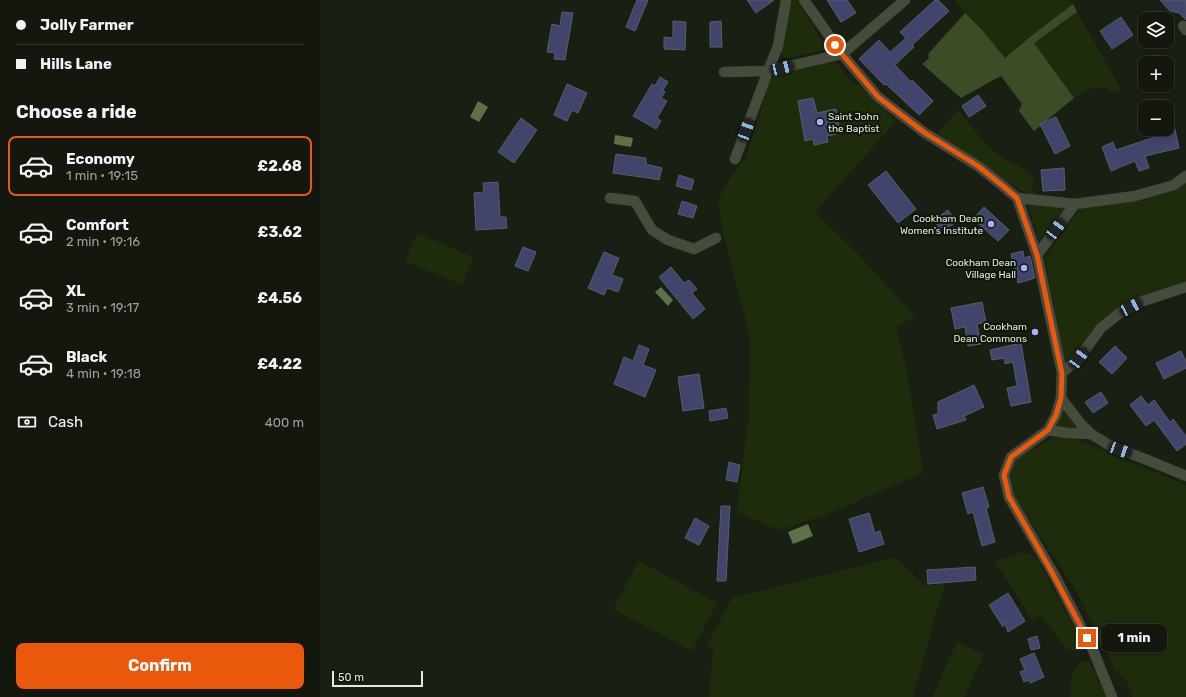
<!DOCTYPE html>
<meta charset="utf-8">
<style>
:root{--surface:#13170e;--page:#1c2017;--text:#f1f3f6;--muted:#9d9f9e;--line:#32362e;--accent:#ea580c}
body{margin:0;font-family:Rubik,sans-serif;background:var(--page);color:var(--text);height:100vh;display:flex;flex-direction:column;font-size:15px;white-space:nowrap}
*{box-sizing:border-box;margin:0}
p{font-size:13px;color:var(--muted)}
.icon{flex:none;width:22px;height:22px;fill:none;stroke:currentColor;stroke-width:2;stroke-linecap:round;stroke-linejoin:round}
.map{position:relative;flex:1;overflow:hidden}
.panel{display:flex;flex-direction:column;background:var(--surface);width:320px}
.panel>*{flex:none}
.hud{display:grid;align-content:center;height:88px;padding:0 16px;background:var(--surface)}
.controls{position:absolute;left:818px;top:12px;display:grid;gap:8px}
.controls a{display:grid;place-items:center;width:36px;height:36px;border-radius:8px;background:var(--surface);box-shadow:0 2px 6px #0003,0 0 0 1px var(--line);font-size:20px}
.scale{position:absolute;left:12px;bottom:10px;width:91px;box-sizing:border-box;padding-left:4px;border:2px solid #e5e9e0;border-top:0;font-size:11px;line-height:14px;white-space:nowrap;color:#e5e9e0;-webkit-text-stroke:3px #101609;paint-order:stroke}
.end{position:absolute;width:18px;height:18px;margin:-9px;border:5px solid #ea580c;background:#fff;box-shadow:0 0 0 2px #fff}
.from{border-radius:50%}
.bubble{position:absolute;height:28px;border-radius:8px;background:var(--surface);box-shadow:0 2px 6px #0003,0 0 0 1px var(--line);font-size:13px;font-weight:700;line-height:28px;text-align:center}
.car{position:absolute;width:12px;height:24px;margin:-12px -6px;border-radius:5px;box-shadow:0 0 3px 1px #0007;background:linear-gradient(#222 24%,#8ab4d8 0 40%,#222 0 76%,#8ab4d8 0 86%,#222 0)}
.hud b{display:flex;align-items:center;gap:14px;height:38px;font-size:15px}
.hud b+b{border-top:1px solid var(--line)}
.hud i{width:10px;height:10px;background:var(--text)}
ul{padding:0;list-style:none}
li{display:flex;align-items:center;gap:12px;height:60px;margin:0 8px 6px;padding:0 8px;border:2px solid transparent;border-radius:8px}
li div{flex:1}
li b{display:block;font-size:15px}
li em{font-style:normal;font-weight:700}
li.current{border-color:var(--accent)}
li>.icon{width:36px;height:36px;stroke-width:1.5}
h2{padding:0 16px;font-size:18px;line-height:48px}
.pay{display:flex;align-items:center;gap:10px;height:44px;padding:0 16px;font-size:15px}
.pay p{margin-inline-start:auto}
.action{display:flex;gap:8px;margin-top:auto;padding:8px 16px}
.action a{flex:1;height:46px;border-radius:8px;background:var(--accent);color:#fff;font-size:16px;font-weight:700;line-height:46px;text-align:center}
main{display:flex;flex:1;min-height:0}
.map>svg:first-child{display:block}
.green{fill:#1f2c0b}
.forest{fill:#3c4c26}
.water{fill:#5f7149}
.building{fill:#42456b;stroke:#5a5c6c}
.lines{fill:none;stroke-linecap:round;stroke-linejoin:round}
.minor-casing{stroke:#363a32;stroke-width:11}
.minor{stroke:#454c3e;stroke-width:10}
.route{stroke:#ea580c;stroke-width:5}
.poi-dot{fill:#aab0fb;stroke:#101609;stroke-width:1.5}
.labels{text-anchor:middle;stroke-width:4;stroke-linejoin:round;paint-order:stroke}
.poi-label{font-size:10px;fill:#e5e9e0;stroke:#101609;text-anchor:end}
</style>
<main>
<section class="panel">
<div class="hud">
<b><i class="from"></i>Jolly Farmer</b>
<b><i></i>Hills Lane</b>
</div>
<h2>Choose a ride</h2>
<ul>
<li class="current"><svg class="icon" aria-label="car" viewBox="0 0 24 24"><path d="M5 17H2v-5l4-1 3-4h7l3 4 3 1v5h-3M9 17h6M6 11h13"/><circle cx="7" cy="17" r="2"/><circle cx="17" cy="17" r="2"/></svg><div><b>Economy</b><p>1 min · 19:15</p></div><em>£2.68</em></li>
<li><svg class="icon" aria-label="car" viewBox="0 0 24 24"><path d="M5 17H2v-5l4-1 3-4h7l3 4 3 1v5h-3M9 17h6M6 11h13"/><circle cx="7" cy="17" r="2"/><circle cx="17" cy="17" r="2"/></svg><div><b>Comfort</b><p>2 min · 19:16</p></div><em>£3.62</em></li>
<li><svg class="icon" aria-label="car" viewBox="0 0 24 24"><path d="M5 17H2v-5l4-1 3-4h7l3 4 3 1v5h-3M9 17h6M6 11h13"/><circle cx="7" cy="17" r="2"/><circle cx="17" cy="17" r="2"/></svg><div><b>XL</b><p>3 min · 19:17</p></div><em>£4.56</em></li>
<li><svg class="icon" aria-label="car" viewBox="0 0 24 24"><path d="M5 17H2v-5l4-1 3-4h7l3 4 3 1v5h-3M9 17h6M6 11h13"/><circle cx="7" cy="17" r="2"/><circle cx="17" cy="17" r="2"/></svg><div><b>Black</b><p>4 min · 19:18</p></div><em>£4.22</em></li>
</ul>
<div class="pay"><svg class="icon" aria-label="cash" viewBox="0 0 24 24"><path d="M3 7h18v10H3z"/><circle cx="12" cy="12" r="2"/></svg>Cash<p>400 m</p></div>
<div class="action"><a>Confirm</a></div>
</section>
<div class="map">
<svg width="866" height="697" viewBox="0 0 866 697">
<rect width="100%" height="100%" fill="#191f12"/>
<path class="green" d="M 469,0 L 477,0 L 505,46 L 504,50 L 468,58 L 464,57 L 461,52 Z
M 634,0 L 750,0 L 753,4 L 710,37 L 685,58 L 663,31 L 645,13 Z
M 757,12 L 801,89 L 791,93 C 781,81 764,90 754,98 L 714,43 Z
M 514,60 L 534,85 L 538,84 L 576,121 L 495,212 L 537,253 L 595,316 L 576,328 L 587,370 L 603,473 L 505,515 L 459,530 L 417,512 L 429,413 L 430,343 L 424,311 L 416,285 L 402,228 L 398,200 L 413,173 L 426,157 L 449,82 L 457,72 Z
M 638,109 C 651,125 663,143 680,156 C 693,166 711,166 715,184 L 712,186 L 713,192 L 717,192 L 718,199 C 706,194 696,187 685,180 C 662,165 640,149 618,133 Z
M 866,183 L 866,284 L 821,298 L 753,359 L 749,361 L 744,359 L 725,260 L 739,237 L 761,208 L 823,200 L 859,189 Z
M 708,205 L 746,207 L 719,242 Z
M 97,233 L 153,257 L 142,285 L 85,261 Z
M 744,411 L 756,428 L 738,426 Z
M 742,437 L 755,439 L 866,485 L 866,697 L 813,697 L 806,680 L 795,671 L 776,630 L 754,587 L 694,497 L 691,482 L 692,466 L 696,459 L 732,438 Z
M 703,552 L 716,557 L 763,643 L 763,650 L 748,650 L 721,616 L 712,620 L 675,561 Z
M 576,557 L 604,586 L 625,584 L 617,610 L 593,697 L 389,697 L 393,648 L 387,645 L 412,598 Z
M 319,561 L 397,603 L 372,651 L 293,609 Z
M 637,642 L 664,655 L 644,697 L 612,697 Z
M 769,660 L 786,697 L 750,697 L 752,675 L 759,663 Z"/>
<path class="forest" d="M 753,4 L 757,12 L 714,43 L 754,98 L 714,131 L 699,111 L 702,104 L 681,76 L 641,98 L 602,64 L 609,58 L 608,54 L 645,13 L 663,31 L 685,58 L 710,37 Z"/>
<path class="water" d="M 158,101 L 168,107 L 159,122 L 150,117 Z
M 295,135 L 313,138 L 311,147 L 294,144 Z
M 341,287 L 353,300 L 348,306 L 335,292 Z
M 488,524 L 493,536 L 473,544 L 468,532 Z"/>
<path class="building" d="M 317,0 L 328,0 L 315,31 L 306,27 Z
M 427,0 L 454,0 L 436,13 Z
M 507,0 L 527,0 L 536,13 L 521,22 Z
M 615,0 L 618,0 L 629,11 L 592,45 L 594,47 L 575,65 L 591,82 L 592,80 L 613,101 L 599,115 L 566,84 L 564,85 L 539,59 L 559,40 L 570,52 L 586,38 L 580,32 Z
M 840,0 L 866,0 L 866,20 L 859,13 L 850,11 Z
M 242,12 L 253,13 L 245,60 L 234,59 L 235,53 L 227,52 L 232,24 L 240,26 Z
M 801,17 L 813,35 L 792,49 L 780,31 Z
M 353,21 L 366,22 L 365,50 L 344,49 L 344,37 L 353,38 Z
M 401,21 L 402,47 L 390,47 L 390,22 Z
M 340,77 L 348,82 L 343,90 L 345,92 L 341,98 L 347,101 L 337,118 L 341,121 L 336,129 L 313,116 L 332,84 L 335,86 Z
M 247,84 L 267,93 L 258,113 L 252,110 L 247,121 L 234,115 Z
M 658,95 L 666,106 L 649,117 L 642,106 Z
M 493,98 L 497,113 L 516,109 L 520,131 L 516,132 L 516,134 L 507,136 L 508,142 L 494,145 L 493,139 L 485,141 L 478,101 Z
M 847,111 L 851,111 L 859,148 L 825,156 L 829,168 L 819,171 L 815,161 L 791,171 L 782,147 L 793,142 L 796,150 L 835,137 L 833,129 L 847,129 Z
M 736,117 L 750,146 L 735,154 L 720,124 Z
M 201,118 L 217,130 L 194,163 L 178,152 Z
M 296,154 L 326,158 L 326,164 L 342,168 L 339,180 L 328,178 L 293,173 Z
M 744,168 L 745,190 L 723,191 L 721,170 Z
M 566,171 L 596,209 L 578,223 L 548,185 Z
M 359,175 L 374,180 L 371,190 L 356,186 Z
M 178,182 L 180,217 L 186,217 L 187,228 L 156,230 L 154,193 L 164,192 L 163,183 Z
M 362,201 L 377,206 L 373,218 L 358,214 Z
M 664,207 L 689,230 L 678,241 L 653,219 Z
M 628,210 L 636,222 L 622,232 L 614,220 Z
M 203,247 L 216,252 L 208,271 L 195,266 Z
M 703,251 L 704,258 L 710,256 L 715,278 L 698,283 L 691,254 Z
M 284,252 L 299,258 L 292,275 L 303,279 L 298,292 L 287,288 L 284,295 L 268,288 Z
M 351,267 L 364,283 L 369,280 L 377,289 L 372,293 L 385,309 L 373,319 L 339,277 Z
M 662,302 L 666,322 L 657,324 L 661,344 L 648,346 L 645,327 L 635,329 L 631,308 Z
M 701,343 L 711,402 L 691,406 L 687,388 L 697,386 L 693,362 L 685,364 L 684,358 L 672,360 L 670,350 Z
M 319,345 L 329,349 L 323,365 L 336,370 L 325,397 L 294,384 L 304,357 L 313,361 Z
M 795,346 L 807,358 L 792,374 L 779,362 Z
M 861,351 L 866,362 L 866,368 L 844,379 L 836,363 Z
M 379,374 L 384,408 L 363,411 L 358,377 Z
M 654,385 L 664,407 L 644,416 L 646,420 L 617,429 L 613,415 L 618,414 L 618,402 Z
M 781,392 L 788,403 L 773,413 L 765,402 Z
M 821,396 L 828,405 L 834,400 L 850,422 L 853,419 L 866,436 L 866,444 L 857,451 L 834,420 L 826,426 L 810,405 Z
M 406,408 L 408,418 L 390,421 L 389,411 Z
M 409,462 L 420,465 L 417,482 L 406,480 Z
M 663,487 L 669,507 L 666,508 L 675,542 L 662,546 L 653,512 L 648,514 L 642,493 Z
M 401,506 L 410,506 L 406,581 L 397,581 Z
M 549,513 L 555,533 L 560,531 L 564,544 L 539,552 L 529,519 Z
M 375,518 L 389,526 L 379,545 L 365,538 Z
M 655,567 L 656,580 L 608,584 L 607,570 Z
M 688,593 L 705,621 L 688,632 L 684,622 L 683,627 L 669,605 Z
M 717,636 L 720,648 L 711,650 L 708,639 Z
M 714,653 L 724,677 L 710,683 L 709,680 L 704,682 L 700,672 L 705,670 L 700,659 Z"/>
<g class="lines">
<g class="minor-casing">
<path id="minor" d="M 484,0 L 522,54 L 558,97 L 605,133 L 658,166 L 683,186 L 697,198 L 717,255 L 742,373 L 741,398 L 736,415 L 728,430 L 691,457 L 684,475 L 689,497 L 736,578 L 773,650 L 792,697
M 863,26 L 866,30
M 404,72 L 448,71 L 522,54 L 585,0
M 415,159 L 448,71 L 458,46 L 466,0
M 290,198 L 315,201 L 332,230 L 348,240 L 374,249 L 396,238
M 697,198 L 755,204 L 815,196 L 854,185 L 866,176
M 717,255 L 755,204
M 742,373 L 759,358 L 781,328 L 801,312 L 820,302 L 866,287
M 741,398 L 761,424 L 771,434 L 789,445 L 835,463 L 866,476
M 728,430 L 748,433 L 771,434"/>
</g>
<use href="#minor" class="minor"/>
</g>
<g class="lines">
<path class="route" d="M 515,45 L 522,54 L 558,97 L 605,133 L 658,166 L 683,186 L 697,198 L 717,255 L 742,374 L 741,398 L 736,415 L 728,430 L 691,457 L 684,475 L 689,497 L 729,567 L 767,638"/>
</g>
<g class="poi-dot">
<circle cx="500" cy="122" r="4"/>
<circle cx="671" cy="224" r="4"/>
<circle cx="704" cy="268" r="4"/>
<circle cx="715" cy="332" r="4"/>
</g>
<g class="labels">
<g class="poi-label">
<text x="508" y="120" text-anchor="start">Saint John<tspan x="508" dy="12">the Baptist</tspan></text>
<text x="663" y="222">Cookham Dean<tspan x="663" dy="12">Women's Institute</tspan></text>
<text x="696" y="266">Cookham Dean<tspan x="696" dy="12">Village Hall</tspan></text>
<text x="707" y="330">Cookham<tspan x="707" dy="12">Dean Commons</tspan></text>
</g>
</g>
</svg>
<div class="controls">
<a><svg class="icon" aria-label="layers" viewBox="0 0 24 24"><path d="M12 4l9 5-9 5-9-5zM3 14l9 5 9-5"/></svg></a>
<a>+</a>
<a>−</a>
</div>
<div class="scale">50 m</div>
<i class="end from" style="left:515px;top:45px"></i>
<i class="end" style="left:767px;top:638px"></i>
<div class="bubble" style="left:781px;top:624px;width:66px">1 min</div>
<i class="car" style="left:462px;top:68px;rotate:77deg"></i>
<i class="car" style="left:426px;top:130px;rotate:20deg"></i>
<i class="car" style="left:736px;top:229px;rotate:37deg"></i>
<i class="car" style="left:811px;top:307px;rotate:62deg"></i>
<i class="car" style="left:759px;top:358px;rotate:36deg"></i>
<i class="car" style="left:800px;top:450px;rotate:110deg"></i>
</div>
</main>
